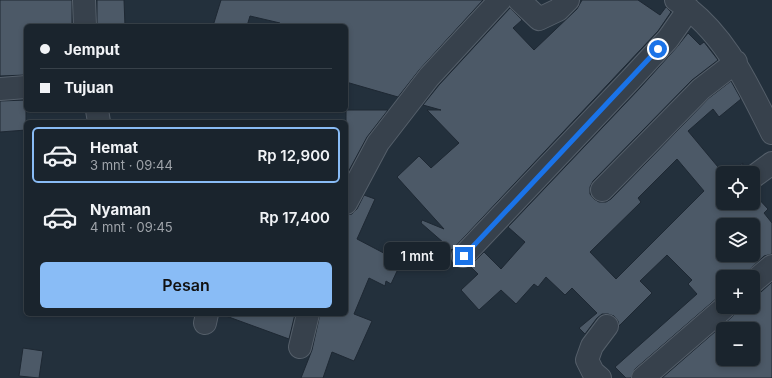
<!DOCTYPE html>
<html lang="id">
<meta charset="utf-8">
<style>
:root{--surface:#1a242d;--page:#273039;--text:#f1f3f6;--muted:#9fa4aa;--line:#384149;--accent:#89bcf6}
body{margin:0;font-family:Inter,sans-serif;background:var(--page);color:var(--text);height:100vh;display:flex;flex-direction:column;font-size:15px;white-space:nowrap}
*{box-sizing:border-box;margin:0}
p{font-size:13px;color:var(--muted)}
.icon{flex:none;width:22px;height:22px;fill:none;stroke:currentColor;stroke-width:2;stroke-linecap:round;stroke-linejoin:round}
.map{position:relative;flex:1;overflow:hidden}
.details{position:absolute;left:24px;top:120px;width:324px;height:196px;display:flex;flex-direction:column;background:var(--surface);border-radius:6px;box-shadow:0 2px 6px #0003,0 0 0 1px var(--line)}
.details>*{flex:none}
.banner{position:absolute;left:24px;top:24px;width:324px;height:88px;border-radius:6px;box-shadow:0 2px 6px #0003,0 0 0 1px var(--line);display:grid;align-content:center;height:88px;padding:0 16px;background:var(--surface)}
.buttons{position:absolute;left:716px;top:166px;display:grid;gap:8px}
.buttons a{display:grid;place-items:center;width:44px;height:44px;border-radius:6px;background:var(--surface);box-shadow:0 2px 6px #0003,0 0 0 1px var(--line);font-size:20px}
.end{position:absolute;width:18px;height:18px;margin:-9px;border:5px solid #1a73e8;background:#fff;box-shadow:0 0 0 2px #fff}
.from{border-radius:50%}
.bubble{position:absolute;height:28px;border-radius:6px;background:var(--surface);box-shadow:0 2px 6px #0003,0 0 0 1px var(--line);font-size:13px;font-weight:600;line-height:28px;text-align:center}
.banner b{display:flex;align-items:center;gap:14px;height:38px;font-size:15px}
.banner b+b{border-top:1px solid var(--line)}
.banner i{width:10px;height:10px;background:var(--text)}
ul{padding:7px 0 0;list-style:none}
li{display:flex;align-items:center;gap:12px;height:56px;margin:0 8px 6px;padding:0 8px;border:2px solid transparent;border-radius:6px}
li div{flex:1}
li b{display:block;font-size:15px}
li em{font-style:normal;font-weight:600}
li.current{border-color:var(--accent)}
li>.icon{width:36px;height:36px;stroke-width:1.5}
.cta{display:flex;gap:8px;margin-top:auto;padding:8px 16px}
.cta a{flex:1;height:46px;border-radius:6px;background:var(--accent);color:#111;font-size:16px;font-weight:600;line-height:46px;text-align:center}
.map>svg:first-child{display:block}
.building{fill:#4c5967;stroke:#1e2833;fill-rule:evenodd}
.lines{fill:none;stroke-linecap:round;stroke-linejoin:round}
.minor-casing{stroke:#555f6a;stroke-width:24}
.minor{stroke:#37414c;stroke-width:22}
.route{stroke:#1a73e8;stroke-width:5}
</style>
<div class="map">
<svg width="772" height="378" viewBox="0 0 772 378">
<rect width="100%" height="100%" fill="#23303c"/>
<path class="building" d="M 0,0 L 72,0 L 72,26 L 26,26 L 26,75 L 0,76 Z
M 97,0 L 124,0 L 125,26 L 97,26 Z
M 221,0 L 483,0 L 420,69 L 398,97 L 346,82 L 346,26 L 280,26 L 280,23 L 250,16 L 247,26 L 213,26 Z
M 582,0 L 638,0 L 660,15 L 666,7 L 671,12 L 658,31 L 452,250 L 421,223 L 422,220 L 444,229 L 397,177 L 419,156 L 431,168 L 459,143 L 427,110 L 441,110 L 423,105 L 439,85 L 510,8 L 522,20 L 513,28 L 534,50 L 577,9 Z
M 688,33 L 700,45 L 704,42 L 718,60 L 692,80 L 593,181 L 590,187 L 590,194 L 594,199 L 599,202 L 606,202 L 611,199 L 709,98 L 731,81 L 741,99 L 719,117 L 713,109 L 688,131 L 723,173 L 723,203 L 753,203 L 753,189 L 756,189 L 760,193 L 756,196 L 768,209 L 764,213 L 772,223 L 772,254 L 764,256 L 742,277 L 723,277 L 723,295 L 717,298 L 635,369 L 631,378 L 626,378 L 615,367 L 697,294 L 688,284 L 692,280 L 667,255 L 640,281 L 652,293 L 619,326 L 618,321 L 614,316 L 608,314 L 602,314 L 597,318 L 585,334 L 579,328 L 597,313 L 572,288 L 565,295 L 546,277 L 538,287 L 534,284 L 516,304 L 501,290 L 479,310 L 461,290 L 478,274 L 470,266 L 484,252 L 501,269 L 525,242 L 508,227 L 640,88 L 677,47 ZM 677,159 L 704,191 L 616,279 L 590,252 L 641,202 L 638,198 ZM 723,225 L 753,225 L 753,255 L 723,255 Z
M 26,100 L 26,130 L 0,132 L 0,101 Z
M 346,110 L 388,110 L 367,137 L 346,176 Z
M 743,163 L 741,173 L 730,173 L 739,166 Z
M 364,195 L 375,199 L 357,239 L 397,260 L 394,267 L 398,269 L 391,284 L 386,281 L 385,286 L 369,278 L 354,314 L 372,321 L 354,361 L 332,352 L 323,378 L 301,378 L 312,350 L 320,314 L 346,314 L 346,215 L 352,214 L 357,209 Z
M 772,282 L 772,378 L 662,378 L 733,316 L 737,307 L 753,307 L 753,294 L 761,292 ZM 723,329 L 753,329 L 753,359 L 723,359 Z
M 227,314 L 295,314 L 289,339 L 226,316 Z
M 23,348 L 43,351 L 39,378 L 19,376 Z"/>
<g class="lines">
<g class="minor-casing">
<path id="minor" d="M 84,0 L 85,26
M 519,0 L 539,19 L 558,10 L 568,0
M 676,0 C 724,31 747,83 772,133
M 0,89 L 26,87
M 97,110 L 99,122
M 753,177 L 772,163
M 602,190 L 701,89 L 736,62
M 346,203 L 378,143 L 429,77 L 500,0
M 463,256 L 631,79 L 668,39 L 689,9
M 753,282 L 772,266
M 205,323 L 207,314
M 300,347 L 308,314
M 600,378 L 593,372 L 587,360 L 592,346 L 607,326
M 643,378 L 725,307"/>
</g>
<use href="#minor" class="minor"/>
</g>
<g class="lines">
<path class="route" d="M 464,256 L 658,49"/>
</g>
</svg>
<div class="buttons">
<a><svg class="icon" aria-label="locate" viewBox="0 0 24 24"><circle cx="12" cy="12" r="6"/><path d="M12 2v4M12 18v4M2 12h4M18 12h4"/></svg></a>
<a><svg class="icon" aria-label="layers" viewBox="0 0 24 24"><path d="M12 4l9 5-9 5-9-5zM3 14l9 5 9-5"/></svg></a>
<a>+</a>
<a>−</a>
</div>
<i class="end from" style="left:658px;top:49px"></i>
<i class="end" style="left:464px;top:256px"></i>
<div class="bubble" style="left:384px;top:242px;width:66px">1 mnt</div>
<div class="banner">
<b><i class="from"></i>Jemput</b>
<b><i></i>Tujuan</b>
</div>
<section class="details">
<ul>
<li class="current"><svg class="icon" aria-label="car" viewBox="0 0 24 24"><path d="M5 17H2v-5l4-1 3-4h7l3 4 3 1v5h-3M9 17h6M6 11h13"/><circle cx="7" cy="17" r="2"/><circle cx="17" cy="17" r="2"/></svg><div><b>Hemat</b><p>3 mnt · 09:44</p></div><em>Rp 12,900</em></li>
<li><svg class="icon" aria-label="car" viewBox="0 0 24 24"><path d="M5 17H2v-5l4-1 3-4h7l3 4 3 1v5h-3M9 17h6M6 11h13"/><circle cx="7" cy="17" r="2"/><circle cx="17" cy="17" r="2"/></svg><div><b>Nyaman</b><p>4 mnt · 09:45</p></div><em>Rp 17,400</em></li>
</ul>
<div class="cta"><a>Pesan</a></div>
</section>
</div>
